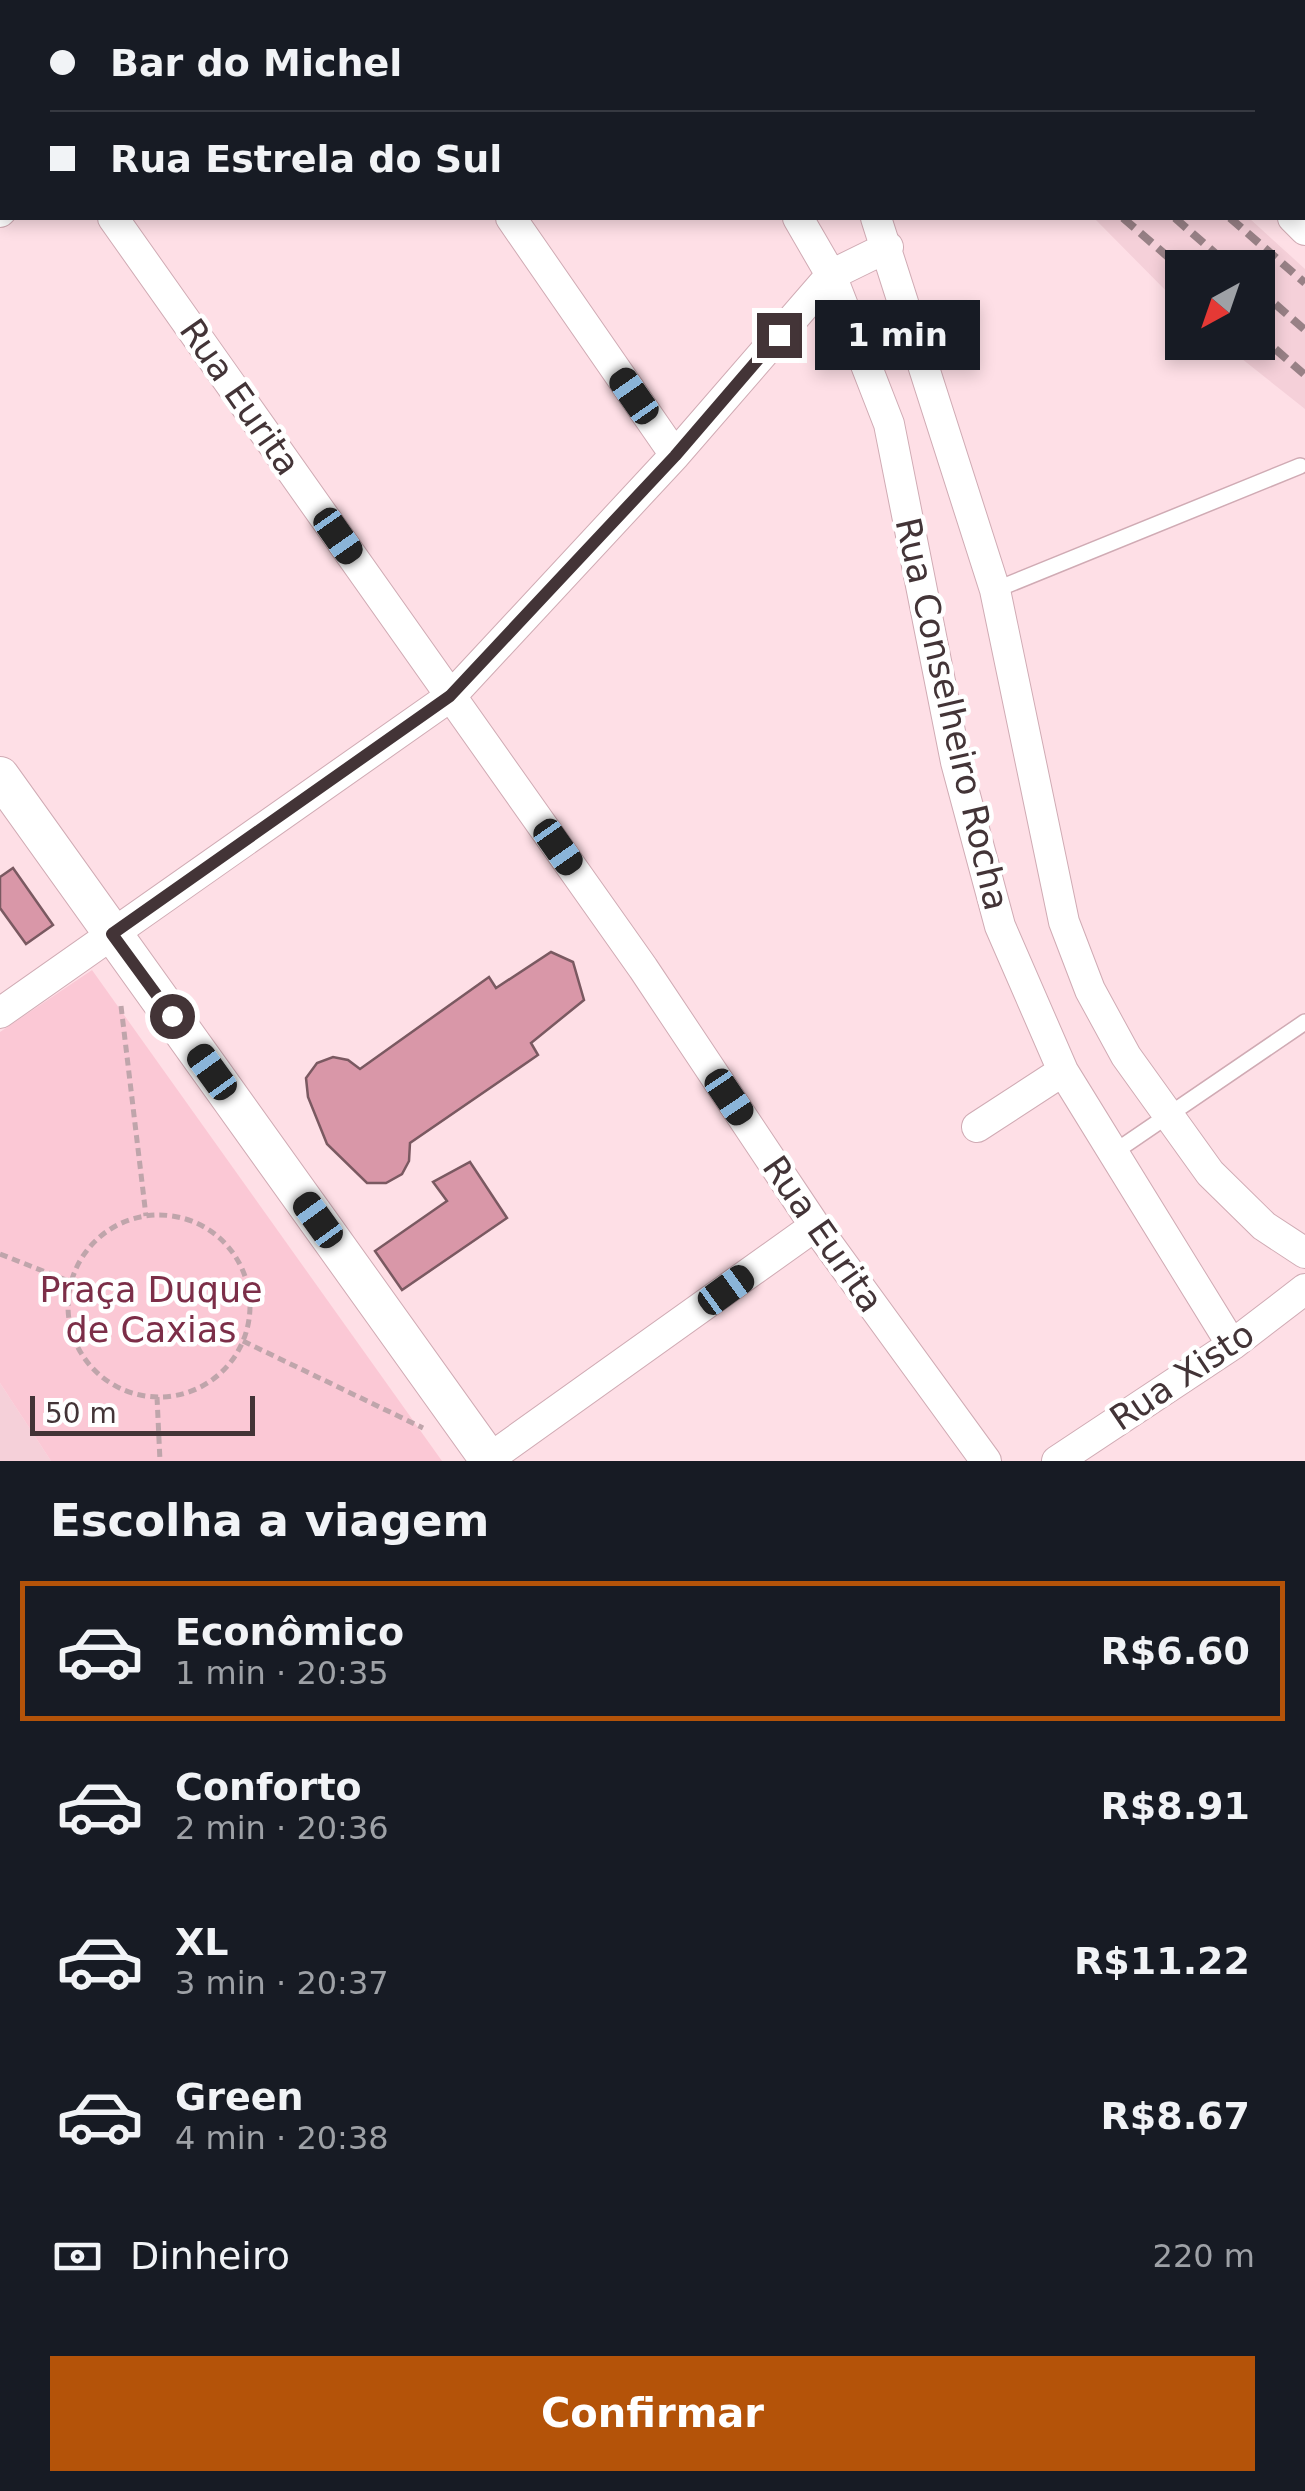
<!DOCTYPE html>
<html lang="pt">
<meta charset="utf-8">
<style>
:root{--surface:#171b24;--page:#242831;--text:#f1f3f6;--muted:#9ea1a6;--line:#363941;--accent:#b45309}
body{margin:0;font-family:"DejaVu Sans",sans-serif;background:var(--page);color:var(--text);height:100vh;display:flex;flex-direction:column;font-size:38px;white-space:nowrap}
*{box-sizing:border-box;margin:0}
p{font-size:32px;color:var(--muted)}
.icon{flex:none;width:55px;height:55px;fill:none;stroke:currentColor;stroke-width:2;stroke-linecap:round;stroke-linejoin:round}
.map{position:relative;height:1461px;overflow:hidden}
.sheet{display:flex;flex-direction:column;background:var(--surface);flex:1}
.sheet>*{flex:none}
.hud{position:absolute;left:0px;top:0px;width:1305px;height:220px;box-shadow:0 5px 15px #0003;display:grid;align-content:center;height:220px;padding:0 50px;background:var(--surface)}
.needle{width:65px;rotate:220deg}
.buttons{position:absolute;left:1165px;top:250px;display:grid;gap:20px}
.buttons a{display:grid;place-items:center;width:110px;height:110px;border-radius:0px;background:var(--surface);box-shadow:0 5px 15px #0003;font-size:50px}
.scale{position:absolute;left:30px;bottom:25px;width:225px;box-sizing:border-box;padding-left:10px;border:5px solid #433437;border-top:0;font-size:28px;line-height:35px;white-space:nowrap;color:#433437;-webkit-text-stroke:8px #fff;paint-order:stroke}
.end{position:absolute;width:45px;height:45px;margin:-22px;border:12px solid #433437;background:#fff;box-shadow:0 0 0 5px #fff}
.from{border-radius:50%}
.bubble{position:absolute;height:70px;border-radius:0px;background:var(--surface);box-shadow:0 5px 15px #0003;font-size:32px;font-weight:700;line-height:70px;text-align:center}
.car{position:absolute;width:30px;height:60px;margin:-30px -15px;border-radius:12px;box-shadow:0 0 8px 2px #0007;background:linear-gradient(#222 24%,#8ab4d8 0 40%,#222 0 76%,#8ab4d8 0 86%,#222 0)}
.hud b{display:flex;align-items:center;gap:35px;height:95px;font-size:38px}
.hud b+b{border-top:2px solid var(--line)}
.hud i{width:25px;height:25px;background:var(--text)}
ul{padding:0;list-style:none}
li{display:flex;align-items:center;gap:30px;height:140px;margin:0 20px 15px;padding:0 30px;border:5px solid transparent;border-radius:0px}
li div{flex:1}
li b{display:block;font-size:38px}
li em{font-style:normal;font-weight:700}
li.current{border-color:var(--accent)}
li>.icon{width:90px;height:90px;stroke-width:1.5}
h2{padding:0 50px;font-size:45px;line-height:120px}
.pay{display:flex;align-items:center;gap:25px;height:110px;padding:0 50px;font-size:38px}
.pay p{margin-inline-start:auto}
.button{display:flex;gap:20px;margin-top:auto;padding:20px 50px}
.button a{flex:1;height:115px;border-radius:0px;background:var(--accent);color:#fff;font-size:40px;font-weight:700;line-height:115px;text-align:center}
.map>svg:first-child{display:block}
.built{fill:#f5d0d9}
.green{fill:#fbc8d5}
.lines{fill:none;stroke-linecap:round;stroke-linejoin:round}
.river{stroke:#7fc1a1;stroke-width:55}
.building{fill:#d997a8;stroke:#7a5961;stroke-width:2.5}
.service-casing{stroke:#d0abb4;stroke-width:18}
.minor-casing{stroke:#d0abb4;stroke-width:32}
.tertiary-casing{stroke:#d0abb4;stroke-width:40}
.path{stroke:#bfa5ab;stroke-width:5;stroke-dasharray:8 5;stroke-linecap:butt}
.service{stroke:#fff;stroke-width:15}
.minor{stroke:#fff;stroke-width:30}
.tertiary{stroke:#fff;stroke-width:38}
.rail{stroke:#988186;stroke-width:8;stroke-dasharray:15 8;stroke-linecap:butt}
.route{stroke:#433437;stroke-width:12}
.labels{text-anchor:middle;stroke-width:9;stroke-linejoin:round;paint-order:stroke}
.street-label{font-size:35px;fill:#433437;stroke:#fff}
.park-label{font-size:35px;fill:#7c2e48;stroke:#fff}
</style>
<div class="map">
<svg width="1305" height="1461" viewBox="0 0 1305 1461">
<rect width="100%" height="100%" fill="#fedfe6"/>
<path class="built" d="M 1094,218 L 1249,218 L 1305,269 L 1305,409 L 1222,343 L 1258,342 L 1258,268 L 1182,268 L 1182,307 Z
M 0,1383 L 51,1461 L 0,1461 Z"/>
<path class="green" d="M 92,970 L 442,1461 L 51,1461 L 0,1383 L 0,1032 Z"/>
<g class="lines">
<path class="river" d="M 1241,0 L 1244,2
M 1302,61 L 1305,63"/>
</g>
<path class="building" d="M 13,868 L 53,925 L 26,944 L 0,908 L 0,877 Z
M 551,952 L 573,962 L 584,1000 L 531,1043 L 538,1055 L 410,1143 L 409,1161 L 402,1174 L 386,1183 L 367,1183 L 327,1144 L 308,1097 L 306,1078 L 317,1063 L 333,1057 L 348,1060 L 360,1069 L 489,977 L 496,988 Z
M 470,1162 L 507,1218 L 402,1290 L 375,1251 L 447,1201 L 433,1182 Z"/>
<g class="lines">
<g class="service-casing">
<path id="service" d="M 995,590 L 1300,466
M 1113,1153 L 1305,1022"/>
</g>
<g class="minor-casing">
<path id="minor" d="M 360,0 L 362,2
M 673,0 L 674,2
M 784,0 L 786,2
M 1084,0 L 1086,2
M 299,2 L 302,0
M 0,59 L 2,62
M 0,212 L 2,210
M 113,218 L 643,968 L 815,1226 L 986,1461
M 511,218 L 675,455
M 798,218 L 831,275 L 889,424 L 956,762 L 1000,926 L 1063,1071 L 1232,1345
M 876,218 L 995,590 L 1064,922 L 1090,990 L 1126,1056 L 1210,1173 L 1264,1226 L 1305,1253
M 1293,218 L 1305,230
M 0,1013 L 451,696 L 675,455 L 831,275 L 888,247
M 977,1127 L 1063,1071
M 486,1461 L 815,1226
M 1057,1461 L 1232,1345 L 1305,1289"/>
</g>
<g class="tertiary-casing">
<path id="tertiary" d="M 0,776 L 490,1461"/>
</g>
<path class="path" d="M 121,1006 L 146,1216
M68 1306a91 91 0 1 1 182 0a91 91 0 1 1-182 0Z
M 0,1254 L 71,1282
M 243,1341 L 423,1428
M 157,1397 L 160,1461"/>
<use href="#service" class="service"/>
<use href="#minor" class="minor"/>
<use href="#tertiary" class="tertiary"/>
<path class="rail" d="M 925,0 L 927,2
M 970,0 L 973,2
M 1010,0 L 1012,2
M 1123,218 L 1182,269
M 1175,218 L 1232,268
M 1230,218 L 1305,283
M 1258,289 L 1305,330
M 1258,334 L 1305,375"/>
</g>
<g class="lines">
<path class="route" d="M 172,1016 L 112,934 L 450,696 L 675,456 L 779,335"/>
</g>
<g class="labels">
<g class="street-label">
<text transform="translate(240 397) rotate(55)" y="12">Rua Eurita</text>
<text transform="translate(952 714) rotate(77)" y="12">Rua Conselheiro Rocha</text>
<text transform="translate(823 1234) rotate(55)" y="12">Rua Eurita</text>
<text transform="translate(1182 1376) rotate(-34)" y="12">Rua Xisto</text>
</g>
<g class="park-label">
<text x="151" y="1302">Praça Duque<tspan x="151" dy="40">de Caxias</tspan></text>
</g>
</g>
</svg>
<div class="buttons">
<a><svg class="needle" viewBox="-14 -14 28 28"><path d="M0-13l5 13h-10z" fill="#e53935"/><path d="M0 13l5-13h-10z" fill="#9ea1a6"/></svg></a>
</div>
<div class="scale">50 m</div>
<i class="end from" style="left:172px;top:1016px"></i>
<i class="end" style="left:779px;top:335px"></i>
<div class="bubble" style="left:815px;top:300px;width:165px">1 min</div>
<i class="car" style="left:634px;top:396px;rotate:325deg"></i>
<i class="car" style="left:338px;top:536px;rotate:145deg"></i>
<i class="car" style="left:558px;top:847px;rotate:145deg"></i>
<i class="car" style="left:212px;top:1072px;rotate:324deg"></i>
<i class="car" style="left:729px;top:1097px;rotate:146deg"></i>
<i class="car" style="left:318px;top:1220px;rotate:324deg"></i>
<i class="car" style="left:726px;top:1290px;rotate:54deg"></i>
<div class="hud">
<b><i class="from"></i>Bar do Michel</b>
<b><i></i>Rua Estrela do Sul</b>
</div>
</div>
<section class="sheet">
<h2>Escolha a viagem</h2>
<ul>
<li class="current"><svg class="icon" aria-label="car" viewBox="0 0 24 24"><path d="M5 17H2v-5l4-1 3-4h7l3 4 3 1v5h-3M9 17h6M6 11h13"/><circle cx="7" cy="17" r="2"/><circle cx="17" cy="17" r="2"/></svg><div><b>Econômico</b><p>1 min · 20:35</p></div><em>R$6.60</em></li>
<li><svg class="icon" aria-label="car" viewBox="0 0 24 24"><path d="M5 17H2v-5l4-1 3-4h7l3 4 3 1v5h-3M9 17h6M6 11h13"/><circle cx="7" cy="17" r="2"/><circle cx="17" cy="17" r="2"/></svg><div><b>Conforto</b><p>2 min · 20:36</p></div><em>R$8.91</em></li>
<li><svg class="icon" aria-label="car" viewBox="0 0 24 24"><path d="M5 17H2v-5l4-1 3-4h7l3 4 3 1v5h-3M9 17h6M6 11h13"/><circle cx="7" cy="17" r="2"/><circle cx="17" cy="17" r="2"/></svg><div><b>XL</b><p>3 min · 20:37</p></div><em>R$11.22</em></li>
<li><svg class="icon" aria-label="car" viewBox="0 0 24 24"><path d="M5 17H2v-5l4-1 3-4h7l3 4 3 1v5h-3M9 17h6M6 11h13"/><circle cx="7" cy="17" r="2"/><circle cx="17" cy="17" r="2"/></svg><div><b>Green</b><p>4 min · 20:38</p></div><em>R$8.67</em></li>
</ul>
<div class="pay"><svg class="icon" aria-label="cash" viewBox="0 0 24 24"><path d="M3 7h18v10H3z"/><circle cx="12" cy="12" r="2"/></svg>Dinheiro<p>220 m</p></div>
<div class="button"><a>Confirmar</a></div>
</section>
